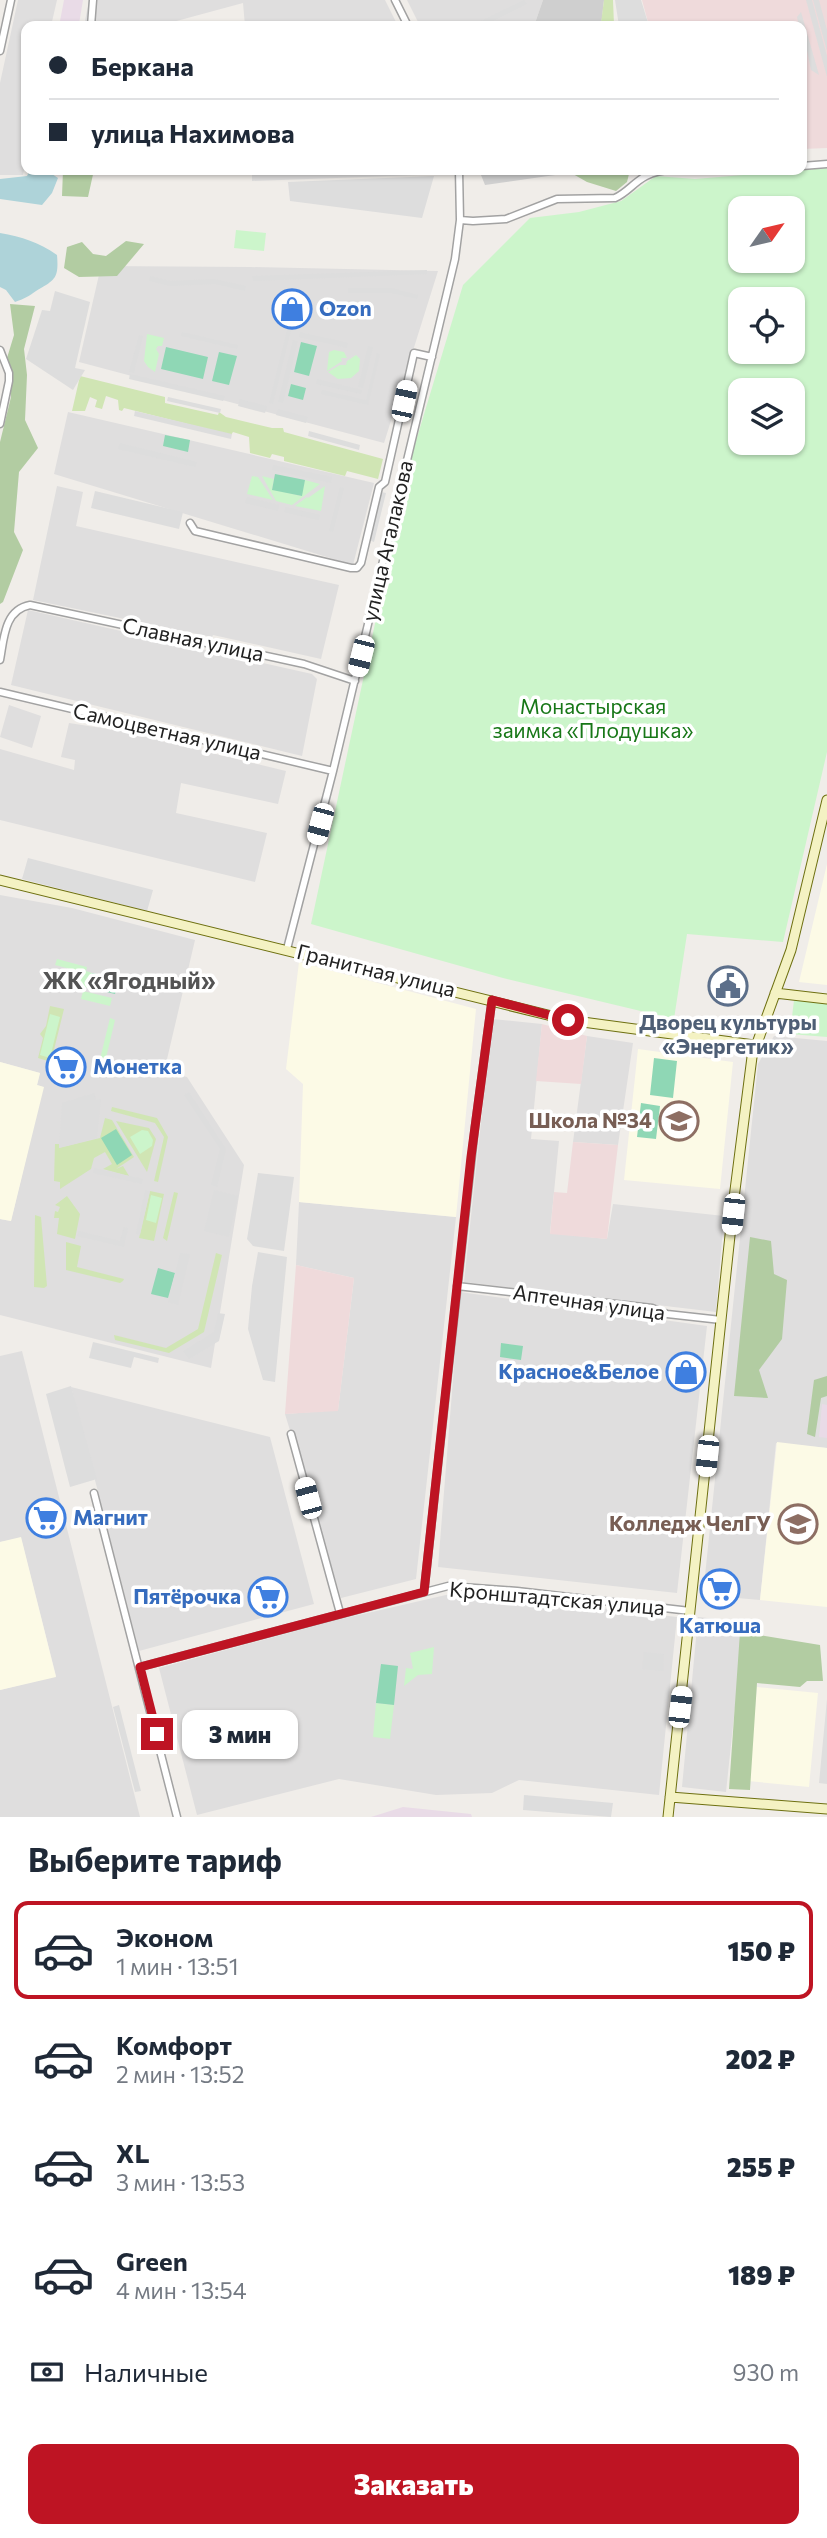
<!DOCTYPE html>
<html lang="ru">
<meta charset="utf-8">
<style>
:root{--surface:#fff;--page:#f6f6f7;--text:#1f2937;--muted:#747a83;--line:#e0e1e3;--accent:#be1423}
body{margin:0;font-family:Commissioner,sans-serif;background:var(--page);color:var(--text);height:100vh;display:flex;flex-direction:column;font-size:26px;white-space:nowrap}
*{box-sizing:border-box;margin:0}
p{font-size:23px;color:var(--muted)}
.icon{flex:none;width:38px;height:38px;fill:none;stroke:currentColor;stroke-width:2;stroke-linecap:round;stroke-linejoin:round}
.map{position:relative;height:1817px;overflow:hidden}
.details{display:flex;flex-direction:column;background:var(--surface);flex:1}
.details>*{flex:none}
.banner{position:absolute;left:21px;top:21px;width:786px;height:154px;border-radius:14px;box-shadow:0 2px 5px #0004;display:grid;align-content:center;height:154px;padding:0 28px;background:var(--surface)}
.needle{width:46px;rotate:56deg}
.fabs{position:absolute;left:728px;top:196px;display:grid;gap:14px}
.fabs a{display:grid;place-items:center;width:77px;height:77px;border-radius:14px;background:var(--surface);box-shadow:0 2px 5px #0004;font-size:35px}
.end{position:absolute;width:32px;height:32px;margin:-16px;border:9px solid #be1423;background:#fff;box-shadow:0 0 0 4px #fff}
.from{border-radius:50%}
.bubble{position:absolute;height:49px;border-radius:14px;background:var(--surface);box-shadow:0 2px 5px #0004;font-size:23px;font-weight:800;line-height:49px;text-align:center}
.car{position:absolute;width:21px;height:42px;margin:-21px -10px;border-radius:9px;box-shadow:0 0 5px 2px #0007;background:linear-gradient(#fff 24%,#345 0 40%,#fff 0 76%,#345 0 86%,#fff 0)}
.banner b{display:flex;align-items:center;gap:24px;height:66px;font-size:26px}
.banner b+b{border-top:2px solid var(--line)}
.banner i{width:18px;height:18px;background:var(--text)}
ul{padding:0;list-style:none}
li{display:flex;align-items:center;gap:21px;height:98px;margin:0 14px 10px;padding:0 14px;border:4px solid transparent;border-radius:14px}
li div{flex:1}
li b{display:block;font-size:26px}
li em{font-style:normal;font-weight:800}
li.selected{border-color:var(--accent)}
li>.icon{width:63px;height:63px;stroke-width:1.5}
h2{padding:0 28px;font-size:32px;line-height:84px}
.pay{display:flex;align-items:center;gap:18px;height:77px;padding:0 28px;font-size:26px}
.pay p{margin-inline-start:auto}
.button{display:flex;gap:14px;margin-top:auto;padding:14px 28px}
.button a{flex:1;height:80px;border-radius:14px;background:var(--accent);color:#fff;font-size:28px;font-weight:800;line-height:80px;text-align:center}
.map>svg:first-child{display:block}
.residential{fill:#dfdede}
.commercial{fill:#efdadb}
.industrial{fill:#e9dbe7}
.education{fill:#fcfae6}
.religious{fill:#cfcfcf}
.grass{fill:#d0e5b4}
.forest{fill:#b2cca2}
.park{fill:#ccf5cb;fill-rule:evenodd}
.pitch{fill:#8fd7b5}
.parking{fill:#ddd}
.water{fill:#aed3d9}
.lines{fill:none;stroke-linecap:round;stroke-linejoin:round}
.street-casing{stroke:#a2a2a2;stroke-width:9}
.secondary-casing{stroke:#6e7010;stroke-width:11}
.street{stroke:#fff;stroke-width:6}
.secondary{stroke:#f4f2c3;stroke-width:9}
.route{stroke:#be1423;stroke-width:9}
.labels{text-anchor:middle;stroke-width:7;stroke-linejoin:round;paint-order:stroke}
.shop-label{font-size:21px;font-weight:bold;fill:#366cbe;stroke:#fff;text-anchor:start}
.street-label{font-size:21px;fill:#212121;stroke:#fff}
.park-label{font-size:21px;fill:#177717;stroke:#fff}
.service-label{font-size:21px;font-weight:bold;fill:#4e5e75;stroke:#fff}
.education-label{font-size:21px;font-weight:bold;fill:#785e54;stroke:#fff;text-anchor:end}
.neighbourhood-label{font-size:23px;font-weight:bold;fill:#545454;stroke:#fff}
</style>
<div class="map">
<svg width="827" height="1817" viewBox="0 0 827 1817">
<rect width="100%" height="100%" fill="#f0ede9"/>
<path class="residential" d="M 18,0 L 57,0 L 51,26 L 26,26 L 26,158 L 23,175 L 0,175 L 0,83 Z
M 89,0 L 385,0 L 398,26 L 245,26 L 243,3 L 158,26 L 84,26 Z
M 407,0 L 543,0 L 534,26 L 420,26 Z
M 252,170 L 444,170 L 445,174 L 252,181 Z
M 101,266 L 250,267 L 438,271 L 384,443 L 79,362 Z
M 68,412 L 374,483 L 353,565 L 54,474 Z
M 57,486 L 83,492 L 76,526 L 339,585 L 321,659 L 213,635 L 212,637 L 33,600 Z
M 28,610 L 312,674 L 317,679 L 302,756 L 11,685 Z
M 9,705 L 41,716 L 32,748 L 0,737 Z
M 69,723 L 121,731 L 286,771 L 278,804 L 181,783 L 176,813 L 267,833 L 255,882 L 0,820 L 0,749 L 74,770 L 75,760 L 61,757 Z
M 0,895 L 72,908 L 195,940 L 164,1072 L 187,1077 L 244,1165 L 211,1368 L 0,1315 L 0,1219 L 11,1221 L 43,1087 L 37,1085 L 40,1073 L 0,1062 Z
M 492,1019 L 542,1024 L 531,1139 L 559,1141 L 550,1233 L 607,1239 L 613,1204 L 724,1216 L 716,1312 L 464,1282 Z
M 587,1036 L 633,1043 L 618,1145 L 573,1142 Z
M 774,1036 L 827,1041 L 827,1448 L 776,1443 L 760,1600 L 703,1595 L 758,1064 Z
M 299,1202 L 456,1217 L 416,1579 L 341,1598 L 285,1414 L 338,1410 L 354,1278 L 296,1265 Z
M 460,1292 L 707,1326 L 677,1593 L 438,1567 Z
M 22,1351 L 140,1817 L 0,1817 L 0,1690 L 56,1676 L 21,1538 L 0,1542 L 0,1356 Z
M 71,1387 L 270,1437 L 314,1604 L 139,1651 Z
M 459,1592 L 677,1617 L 659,1795 L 519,1780 L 492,1793 L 436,1795 L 339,1779 L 197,1815 L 159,1668 L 337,1620 Z
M 698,1617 L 744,1622 L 726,1792 L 682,1787 Z
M 827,1699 L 827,1784 L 819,1783 Z"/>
<path class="commercial" d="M 642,0 L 827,0 L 827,148 L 802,149 L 802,26 L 649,26 Z
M 542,1024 L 587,1036 L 581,1084 L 536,1081 Z
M 573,1142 L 618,1145 L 607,1239 L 550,1234 L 554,1192 L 567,1193 Z
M 296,1265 L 354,1278 L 338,1411 L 285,1414 Z"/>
<path class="industrial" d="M 64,0 L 83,0 L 79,24 L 60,21 Z
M 822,1404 L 827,1405 L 827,1438 L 819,1437 Z
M 403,1807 L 471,1814 L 472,1817 L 371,1817 Z"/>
<path class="education" d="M 827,864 L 827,985 L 799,982 Z
M 299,962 L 476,1009 L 456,1217 L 299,1202 L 303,1084 L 286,1069 Z
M 638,1049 L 733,1062 L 720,1189 L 624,1180 Z
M 0,1062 L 40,1073 L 37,1085 L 44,1087 L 11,1221 L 0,1219 Z
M 777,1442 L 827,1448 L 827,1607 L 760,1600 Z
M 21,1537 L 56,1677 L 0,1690 L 0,1542 Z
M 757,1687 L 818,1693 L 809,1787 L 748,1781 Z"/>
<path class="religious" d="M 543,0 L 604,0 L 601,26 L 534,26 Z
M 479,170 L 590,170 L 485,185 Z"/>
<path class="grass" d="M 604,0 L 613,0 L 614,25 L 601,23 Z
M 80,376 L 165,397 L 165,403 L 218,415 L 219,412 L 226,417 L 272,428 L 283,428 L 284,432 L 383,459 L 378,479 L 347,471 L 345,476 L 284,461 L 284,457 L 272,454 L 270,458 L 250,453 L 249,437 L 233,432 L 231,435 L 124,408 L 122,411 L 119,410 L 118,400 L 106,396 L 102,409 L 95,407 L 97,400 L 90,397 L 85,411 L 72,411 Z
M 50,1006 L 64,1009 L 51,1062 L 38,1058 L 43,1038 L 40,1034 L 46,1026 Z
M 112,1107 L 157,1118 L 168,1137 L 158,1182 L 154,1181 L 164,1137 L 155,1123 L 111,1111 Z
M 105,1118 L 112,1120 L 134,1157 L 116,1169 L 123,1166 L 129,1176 L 103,1169 L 112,1164 L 105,1152 L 94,1158 L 91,1169 L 60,1189 L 60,1182 L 54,1181 L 55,1144 L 59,1144 L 59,1148 L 100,1138 Z
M 116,1121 L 149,1128 L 156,1139 L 147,1172 Z
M 150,1191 L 164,1194 L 154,1241 L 139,1238 Z
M 174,1192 L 178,1193 L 167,1241 L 163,1238 Z
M 67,1196 L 80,1214 L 75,1239 L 57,1234 L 59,1218 L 54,1218 L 55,1211 L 58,1212 L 60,1207 L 55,1205 Z
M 35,1215 L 41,1217 L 47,1286 L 44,1288 L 34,1287 Z
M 66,1242 L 81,1246 L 77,1267 L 124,1279 L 123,1281 L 120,1283 L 66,1270 Z
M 216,1253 L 222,1255 L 204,1332 L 169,1353 L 115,1340 L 114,1335 L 166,1348 L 198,1329 Z"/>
<path class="forest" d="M 63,170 L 94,170 L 88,197 L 62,196 Z
M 566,170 L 630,170 L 627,182 L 616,191 L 587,182 Z
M 126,241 L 144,244 L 117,276 L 79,277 L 64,268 L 67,247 L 82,242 L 93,254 L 106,256 Z
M 10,304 L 35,306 L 24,349 L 27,375 L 25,420 L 38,448 L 19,472 L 14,532 L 23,550 L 3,602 L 0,604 L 0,442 L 11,397 L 7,358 L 14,335 Z
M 750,1237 L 771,1241 L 774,1274 L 787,1280 L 782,1339 L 759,1370 L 768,1398 L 734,1396 Z
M 827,1376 L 827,1396 L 821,1398 L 815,1437 L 807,1434 L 814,1380 Z
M 740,1632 L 820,1645 L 823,1681 L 807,1681 L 800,1687 L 757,1683 L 750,1790 L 729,1789 Z"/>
<path class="park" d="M 827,168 L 827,752 L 783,942 L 687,934 L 674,1019 L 503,978 L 311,924 L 409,464 L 463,285 L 530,218 L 579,212 L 621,201 L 656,176 L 695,179 ZM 740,208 L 793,208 L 793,261 L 740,261 ZM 740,299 L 793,299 L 793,352 L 740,352 ZM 740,390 L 793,390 L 793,443 L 740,443 Z
M 236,230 L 266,233 L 264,251 L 234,248 Z
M 147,334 L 164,338 L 162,346 L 158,346 L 156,349 L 159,354 L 155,372 L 148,367 L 144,361 Z
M 334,350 L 344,352 L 347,358 L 341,358 L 342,361 L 327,371 L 329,352 Z
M 356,355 L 360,359 L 359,371 L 351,378 L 338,379 L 328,372 L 340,365 L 346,365 L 347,361 Z
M 252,476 L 258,477 L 273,500 L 247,494 Z
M 262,476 L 274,479 L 272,489 L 301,496 L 305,480 L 320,484 L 292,505 L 276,501 Z
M 325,486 L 321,511 L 295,506 L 307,497 L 308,498 Z
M 57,959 L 87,967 L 86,971 L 92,973 L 88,988 L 71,984 L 74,970 L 55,965 Z
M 83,991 L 112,998 L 110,1006 L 81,999 Z
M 794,1000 L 827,1004 L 827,1037 L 790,1034 Z
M 50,1014 L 60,1017 L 50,1058 L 40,1055 Z
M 110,1018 L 115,1020 L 106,1058 L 100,1059 Z
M 142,1130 L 148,1131 L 153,1140 L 152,1146 L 140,1154 L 130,1137 Z
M 151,1195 L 162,1198 L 156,1223 L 146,1220 Z
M 434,1647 L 432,1674 L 418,1675 L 404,1686 L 406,1668 L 413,1669 L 410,1653 Z
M 376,1703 L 394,1705 L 390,1739 L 373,1737 Z"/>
<path class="pitch" d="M 301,342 L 317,346 L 309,376 L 294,372 Z
M 166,347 L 208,357 L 203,379 L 161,369 Z
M 219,352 L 237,356 L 229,385 L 212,381 Z
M 291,384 L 306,388 L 303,400 L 288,396 Z
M 165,435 L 190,440 L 188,452 L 163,446 Z
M 275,474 L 305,480 L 302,496 L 272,490 Z
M 92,973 L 119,979 L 115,994 L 89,988 Z
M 654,1058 L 677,1061 L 673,1098 L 650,1095 Z
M 641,1103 L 660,1106 L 656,1139 L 637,1137 Z
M 116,1129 L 132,1155 L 117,1165 L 101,1138 Z
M 158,1268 L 175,1273 L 168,1298 L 151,1294 Z
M 501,1343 L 523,1346 L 521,1360 L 500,1357 Z
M 381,1664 L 398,1666 L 394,1705 L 376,1703 Z"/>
<path class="parking" d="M 524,0 L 527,4 L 483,26 L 479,26 L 477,23 Z
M 615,0 L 641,0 L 649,26 L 619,26 Z
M 806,0 L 812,0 L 827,56 L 827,77 Z
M 813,0 L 819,0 L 827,30 L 827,51 Z
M 801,12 L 819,75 L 811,70 L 802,26 L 799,26 L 797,17 Z
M 434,176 L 422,218 L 290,201 L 288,182 Z
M 427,270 L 427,274 L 253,281 L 252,276 Z
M 150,276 L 170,281 L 214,279 L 246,286 L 245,291 L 215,284 L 170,286 L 149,281 Z
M 348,288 L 391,288 L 418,295 L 417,299 L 391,293 L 348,293 Z
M 55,291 L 90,302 L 75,368 L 85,370 L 73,390 L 26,359 L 42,310 L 50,311 Z
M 288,326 L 292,326 L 273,404 L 269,403 Z
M 182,332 L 238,345 L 237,349 L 181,336 Z
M 300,332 L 348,343 L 347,348 L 299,337 Z
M 139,335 L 143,336 L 134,373 L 129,372 Z
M 293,340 L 298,341 L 283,403 L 278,402 Z
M 368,346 L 373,347 L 363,388 L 358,387 Z
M 377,353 L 380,354 L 368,405 L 321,394 L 322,390 L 366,400 Z
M 130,374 L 225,396 L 223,401 L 129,379 Z
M 317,379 L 362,390 L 361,394 L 316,384 Z
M 168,397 L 221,409 L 220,413 L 167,401 Z
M 240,399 L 267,406 L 265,413 L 238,406 Z
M 278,409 L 308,417 L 306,423 L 276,415 Z
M 135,411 L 232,434 L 231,439 L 134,416 Z
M 309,431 L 360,445 L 359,450 L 308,436 Z
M 120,443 L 197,462 L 195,467 L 118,449 Z
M 273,465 L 332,477 L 331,483 L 272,470 Z
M 340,487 L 344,488 L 333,532 L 329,531 Z
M 95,491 L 183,512 L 179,529 L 91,508 Z
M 381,492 L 386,493 L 374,542 L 369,540 Z
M 247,497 L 279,505 L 278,511 L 245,503 Z
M 285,507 L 320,515 L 319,520 L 284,512 Z
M 28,858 L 153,890 L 147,911 L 22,879 Z
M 189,1092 L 226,1149 L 217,1187 L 211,1185 L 220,1149 L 184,1095 Z
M 94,1093 L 96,1100 L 101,1099 L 97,1138 L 59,1148 L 62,1103 Z
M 94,1168 L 143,1179 L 142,1184 L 93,1173 Z
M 258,1173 L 294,1177 L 284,1251 L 253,1246 L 247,1239 Z
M 145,1190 L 150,1191 L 140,1235 L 136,1234 Z
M 214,1190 L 238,1196 L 229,1237 L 204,1231 Z
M 124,1227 L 128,1228 L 124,1247 L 77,1236 L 79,1231 L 120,1241 Z
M 258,1252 L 287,1257 L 275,1382 L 263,1380 L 248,1329 L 252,1286 Z
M 180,1253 L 190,1254 L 178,1305 L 168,1302 Z
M 218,1313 L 225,1314 L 219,1341 L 189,1359 L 183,1351 L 214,1332 Z
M 93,1342 L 159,1358 L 158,1363 L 134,1357 L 131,1368 L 89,1358 Z
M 71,1386 L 97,1479 L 70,1487 L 46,1394 Z
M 471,1589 L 534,1597 L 533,1604 L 471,1596 Z
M 644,1652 L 664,1654 L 663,1671 L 642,1669 Z
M 119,1705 L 141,1791 L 135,1792 L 113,1707 Z
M 524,1795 L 613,1803 L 611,1817 L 523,1810 Z"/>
<path class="water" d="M 30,170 L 46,170 L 58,178 L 52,193 L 42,205 L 0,199 L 0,179 L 27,176 Z
M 0,233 C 22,237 39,242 57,255 C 59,279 55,280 36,291 C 29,296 24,299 15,302 L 6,290 L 0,287 Z"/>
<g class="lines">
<g class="street-casing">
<path id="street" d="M 395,0 L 408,26
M 91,26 L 93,0
M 0,51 L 11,0
M 802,166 L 827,164
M 460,220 L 473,221 L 506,219 L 557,199 L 615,198 C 627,193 634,182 646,176 C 669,165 699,171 723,170
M 0,350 L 9,373 L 9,381 L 0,424
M 190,523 L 195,531 L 351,568 L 357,568 L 361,563 L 379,487 L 385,482 L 414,353 L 432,357
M 0,660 C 4,639 4,610 30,605 L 304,664 L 355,681
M 0,692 L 333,771
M 287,949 L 333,771 L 455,259 L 460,220 L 459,170
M 457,1286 L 652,1308 L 667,1314 L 721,1320
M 291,1434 L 340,1613
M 94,1493 L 177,1817
M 424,1592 L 475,1127 L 492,1000
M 140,1667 L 448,1586 L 517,1591 L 690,1611"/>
</g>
<g class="secondary-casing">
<path id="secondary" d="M 0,880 L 568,1020 L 754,1045
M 775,993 L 827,999
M 670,1797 L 827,1809
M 668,1817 L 734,1198 L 752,1057 L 791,950 L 827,800"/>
</g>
<use href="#street" class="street"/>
<use href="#secondary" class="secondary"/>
</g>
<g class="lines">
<path class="route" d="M 157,1734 L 140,1667 L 424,1592 L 471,1157 L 492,1000 L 568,1020"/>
</g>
<defs>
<g id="shop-ring" transform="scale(2.0125)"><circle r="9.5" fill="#fff" stroke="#3f7fe0" stroke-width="1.5"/><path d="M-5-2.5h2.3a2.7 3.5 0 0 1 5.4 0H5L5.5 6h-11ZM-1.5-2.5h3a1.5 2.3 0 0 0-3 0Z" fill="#3f7fe0"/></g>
<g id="civic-ring" transform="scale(2.0125)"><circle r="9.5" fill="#fff" stroke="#5c6f8a" stroke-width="1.5"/><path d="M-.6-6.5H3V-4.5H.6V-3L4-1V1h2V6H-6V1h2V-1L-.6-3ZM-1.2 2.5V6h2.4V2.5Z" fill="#5c6f8a"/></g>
<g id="supermarket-ring" transform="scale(2.0125)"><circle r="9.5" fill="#fff" stroke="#3f7fe0" stroke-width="1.5"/><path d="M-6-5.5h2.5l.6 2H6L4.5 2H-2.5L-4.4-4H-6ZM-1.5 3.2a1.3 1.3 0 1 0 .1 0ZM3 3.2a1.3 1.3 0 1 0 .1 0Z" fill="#3f7fe0"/></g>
<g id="school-ring" transform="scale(2.0125)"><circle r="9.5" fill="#fff" stroke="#8d6e63" stroke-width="1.5"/><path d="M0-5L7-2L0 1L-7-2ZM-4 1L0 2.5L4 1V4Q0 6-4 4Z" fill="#8d6e63"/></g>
<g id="university-ring" transform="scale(2.0125)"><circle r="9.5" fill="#fff" stroke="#8d6e63" stroke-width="1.5"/><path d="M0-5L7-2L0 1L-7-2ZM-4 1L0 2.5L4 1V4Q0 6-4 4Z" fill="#8d6e63"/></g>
</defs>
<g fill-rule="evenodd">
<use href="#shop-ring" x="292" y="309"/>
<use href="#civic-ring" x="728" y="986"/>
<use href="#supermarket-ring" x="66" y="1067"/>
<use href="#school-ring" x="679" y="1121"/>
<use href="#shop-ring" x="686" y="1372"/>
<use href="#supermarket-ring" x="46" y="1518"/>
<use href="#university-ring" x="798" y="1524"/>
<use href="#supermarket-ring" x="720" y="1589"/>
<use href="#supermarket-ring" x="268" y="1597"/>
</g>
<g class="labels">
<g class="shop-label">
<text x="319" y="316">Ozon</text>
<text x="93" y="1074">Монетка</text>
<text x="659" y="1379" text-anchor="end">Красное&amp;Белое</text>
<text x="73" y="1525">Магнит</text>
<text x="241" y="1604" text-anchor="end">Пятёрочка</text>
<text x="720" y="1633" text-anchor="middle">Катюша</text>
</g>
<g class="street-label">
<text transform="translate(388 541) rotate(-77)" y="7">улица Агалакова</text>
<text transform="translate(193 640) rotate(12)" y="7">Славная улица</text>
<text transform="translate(167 732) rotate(13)" y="7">Самоцветная улица</text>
<text transform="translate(376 971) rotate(14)" y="7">Гранитная улица</text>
<text transform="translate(589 1303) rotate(8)" y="7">Аптечная улица</text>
<text transform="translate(557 1599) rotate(5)" y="7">Кронштадтская улица</text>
</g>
<g class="park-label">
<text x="593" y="714">Монастырская<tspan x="593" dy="24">заимка «Плодушка»</tspan></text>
</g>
<g class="service-label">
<text x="728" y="1030">Дворец культуры<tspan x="728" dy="24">«Энергетик»</tspan></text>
</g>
<g class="education-label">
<text x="652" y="1128">Школа №34</text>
<text x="771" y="1531">Колледж ЧелГУ</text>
</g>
<g class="neighbourhood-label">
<text x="129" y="989">ЖК «Ягодный»</text>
</g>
</g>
</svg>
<div class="fabs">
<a><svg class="needle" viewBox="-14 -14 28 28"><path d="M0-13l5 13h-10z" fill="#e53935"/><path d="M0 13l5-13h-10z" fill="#747a83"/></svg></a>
<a><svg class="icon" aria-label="locate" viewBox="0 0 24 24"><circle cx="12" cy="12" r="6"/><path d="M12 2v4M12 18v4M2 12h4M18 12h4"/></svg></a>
<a><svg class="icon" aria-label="layers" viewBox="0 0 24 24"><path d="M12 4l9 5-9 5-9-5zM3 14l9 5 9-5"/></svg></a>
</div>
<i class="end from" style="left:568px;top:1020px"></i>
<i class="end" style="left:157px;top:1734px"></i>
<div class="bubble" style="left:182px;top:1710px;width:116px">3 мин</div>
<i class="car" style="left:404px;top:401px;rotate:12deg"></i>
<i class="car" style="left:361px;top:656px;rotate:194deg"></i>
<i class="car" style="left:320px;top:824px;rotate:195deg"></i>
<i class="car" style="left:733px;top:1214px;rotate:186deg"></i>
<i class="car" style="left:707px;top:1456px;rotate:186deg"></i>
<i class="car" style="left:308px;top:1498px;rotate:345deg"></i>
<i class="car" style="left:680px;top:1707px;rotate:7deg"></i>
<div class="banner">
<b><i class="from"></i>Беркана</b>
<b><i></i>улица Нахимова</b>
</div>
</div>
<section class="details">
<h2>Выберите тариф</h2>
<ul>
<li class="selected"><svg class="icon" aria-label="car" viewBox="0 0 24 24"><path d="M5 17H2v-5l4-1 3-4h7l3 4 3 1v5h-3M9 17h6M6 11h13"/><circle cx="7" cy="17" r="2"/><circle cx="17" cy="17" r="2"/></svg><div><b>Эконом</b><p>1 мин · 13:51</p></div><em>150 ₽</em></li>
<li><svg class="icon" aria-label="car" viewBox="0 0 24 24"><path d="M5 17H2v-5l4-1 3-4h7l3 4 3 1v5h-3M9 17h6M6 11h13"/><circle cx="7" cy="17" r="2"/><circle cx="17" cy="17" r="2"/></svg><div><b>Комфорт</b><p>2 мин · 13:52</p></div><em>202 ₽</em></li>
<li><svg class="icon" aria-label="car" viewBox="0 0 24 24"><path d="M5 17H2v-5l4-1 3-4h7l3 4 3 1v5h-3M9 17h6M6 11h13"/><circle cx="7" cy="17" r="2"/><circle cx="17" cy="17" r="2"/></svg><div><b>XL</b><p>3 мин · 13:53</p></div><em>255 ₽</em></li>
<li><svg class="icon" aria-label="car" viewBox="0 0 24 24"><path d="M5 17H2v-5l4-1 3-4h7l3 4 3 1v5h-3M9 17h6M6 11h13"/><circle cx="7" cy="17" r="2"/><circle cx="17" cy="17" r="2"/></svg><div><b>Green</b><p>4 мин · 13:54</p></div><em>189 ₽</em></li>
</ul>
<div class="pay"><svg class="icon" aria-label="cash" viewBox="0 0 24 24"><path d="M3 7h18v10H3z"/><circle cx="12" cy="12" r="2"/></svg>Наличные<p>930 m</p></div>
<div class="button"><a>Заказать</a></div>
</section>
